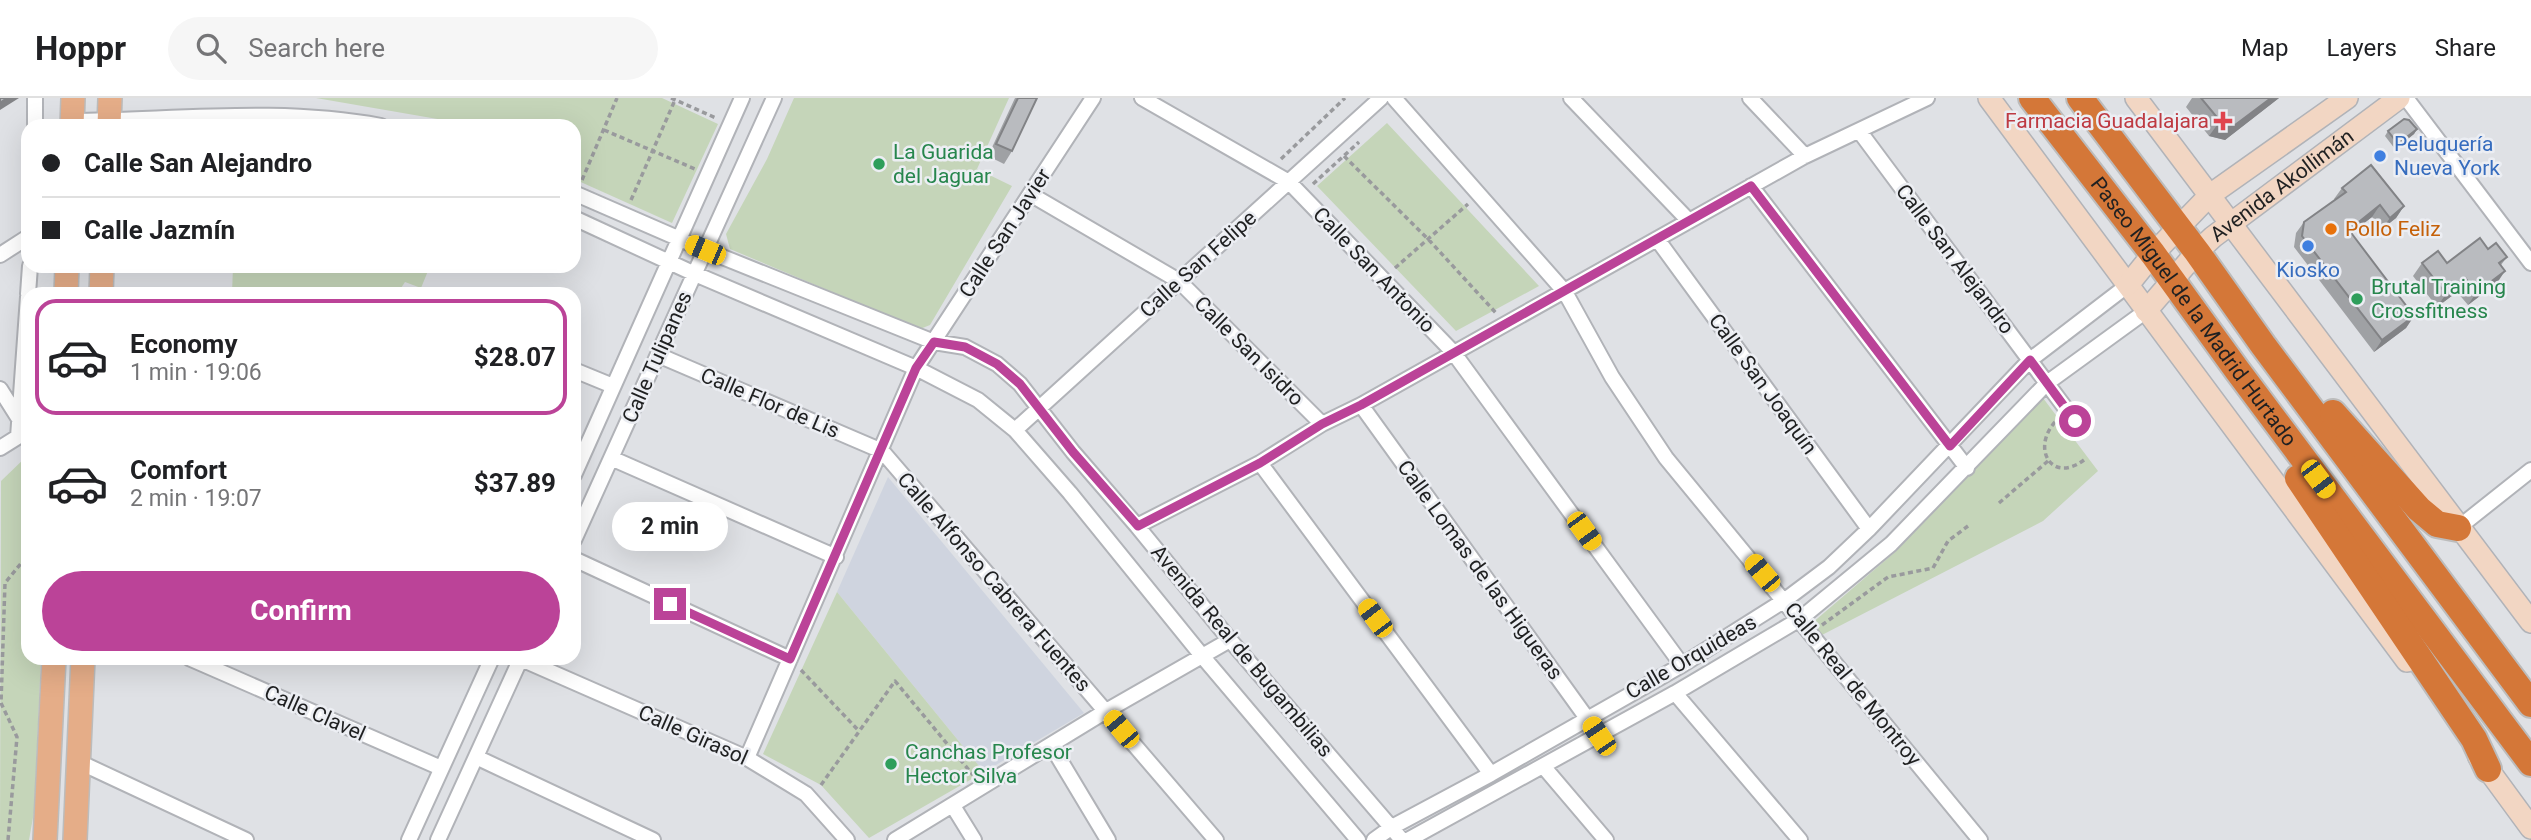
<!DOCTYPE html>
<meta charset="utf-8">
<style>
:root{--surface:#fff;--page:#f6f6f6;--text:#202124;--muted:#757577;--line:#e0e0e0;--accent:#bb4398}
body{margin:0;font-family:Roboto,sans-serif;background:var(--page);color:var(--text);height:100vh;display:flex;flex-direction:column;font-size:26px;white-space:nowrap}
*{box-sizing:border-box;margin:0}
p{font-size:23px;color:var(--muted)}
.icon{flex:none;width:38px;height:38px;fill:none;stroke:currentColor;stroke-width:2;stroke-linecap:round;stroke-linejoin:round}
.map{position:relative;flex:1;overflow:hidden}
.details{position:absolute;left:21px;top:189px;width:560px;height:378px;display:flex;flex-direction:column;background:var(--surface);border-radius:21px;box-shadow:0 7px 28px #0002}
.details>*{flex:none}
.banner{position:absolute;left:21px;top:21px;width:560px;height:154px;border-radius:21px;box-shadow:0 7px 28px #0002;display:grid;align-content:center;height:154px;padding:0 21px;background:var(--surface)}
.end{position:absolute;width:32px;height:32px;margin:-16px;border:9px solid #bb4398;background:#fff;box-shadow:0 0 0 4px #fff}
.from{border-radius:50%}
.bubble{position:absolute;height:49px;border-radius:24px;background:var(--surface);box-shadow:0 7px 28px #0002;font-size:23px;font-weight:700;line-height:49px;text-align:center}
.car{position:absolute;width:21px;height:42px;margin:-21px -10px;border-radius:9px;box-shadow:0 0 5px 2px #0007;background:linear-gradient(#f5c518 24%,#345 0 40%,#f5c518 0 76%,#345 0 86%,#f5c518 0)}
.banner b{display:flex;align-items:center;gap:24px;height:66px;font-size:26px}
.banner b+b{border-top:2px solid var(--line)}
.banner i{width:18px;height:18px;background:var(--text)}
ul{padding:12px 0 0;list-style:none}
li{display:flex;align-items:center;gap:21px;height:116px;margin:0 14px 10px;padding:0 7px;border:4px solid transparent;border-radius:21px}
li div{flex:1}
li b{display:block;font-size:26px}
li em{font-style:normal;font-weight:700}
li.on{border-color:var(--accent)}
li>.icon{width:63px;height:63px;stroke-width:1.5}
.button{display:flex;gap:14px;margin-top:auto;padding:14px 21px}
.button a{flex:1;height:80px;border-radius:42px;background:var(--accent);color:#fff;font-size:28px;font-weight:700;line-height:80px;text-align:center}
header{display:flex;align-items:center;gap:42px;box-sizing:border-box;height:98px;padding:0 35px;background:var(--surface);border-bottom:2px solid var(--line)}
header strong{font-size:33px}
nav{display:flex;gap:38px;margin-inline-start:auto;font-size:24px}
.search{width:490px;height:63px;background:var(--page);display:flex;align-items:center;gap:18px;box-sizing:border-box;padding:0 24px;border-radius:38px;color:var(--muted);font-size:26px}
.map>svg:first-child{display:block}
.built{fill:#cfd4df}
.green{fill:#c5d5b9}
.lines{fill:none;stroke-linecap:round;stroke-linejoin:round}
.street-casing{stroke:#b1b3b8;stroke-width:18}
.secondary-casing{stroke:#b1b3b8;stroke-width:24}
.primary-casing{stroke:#bcbcbc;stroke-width:26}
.highway-casing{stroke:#bcbcbc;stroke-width:30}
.path{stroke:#999a9d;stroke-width:3.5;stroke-dasharray:5 3.5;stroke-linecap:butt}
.street{stroke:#fff;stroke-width:14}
.secondary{stroke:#f2d6c3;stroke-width:21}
.primary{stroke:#e5ad88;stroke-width:23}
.highway{stroke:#d47738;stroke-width:26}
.wall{fill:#9fa1a4}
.shaded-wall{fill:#828386}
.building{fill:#b9bbbf;stroke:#828386;stroke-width:2}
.route{stroke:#bb4398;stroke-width:9}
.health-dot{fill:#e0444e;stroke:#eceef3;stroke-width:2.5}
.shop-dot{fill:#3f7fe0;stroke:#eceef3;stroke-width:2.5}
.leisure-dot{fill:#2e9e5b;stroke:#eceef3;stroke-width:2.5}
.food-dot{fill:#e8710a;stroke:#eceef3;stroke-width:2.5}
.labels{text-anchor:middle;stroke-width:5;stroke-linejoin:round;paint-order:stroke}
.health-label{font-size:21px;fill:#be3a42;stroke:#eceef3;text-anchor:end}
.shop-label{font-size:21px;fill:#366cbe;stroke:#eceef3;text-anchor:start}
.leisure-label{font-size:21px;fill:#27864d;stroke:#eceef3;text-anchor:start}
.street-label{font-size:21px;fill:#1f2021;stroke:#eceef3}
.food-label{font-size:21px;fill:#c56008;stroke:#eceef3;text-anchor:start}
</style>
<header>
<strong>Hoppr</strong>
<div class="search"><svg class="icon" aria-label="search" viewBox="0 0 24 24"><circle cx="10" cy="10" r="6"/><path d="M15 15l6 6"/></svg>Search here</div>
<nav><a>Map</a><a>Layers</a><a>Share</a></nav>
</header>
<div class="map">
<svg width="2531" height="742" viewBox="0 0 2531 742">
<rect width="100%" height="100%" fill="#dfe1e5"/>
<path class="built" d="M 888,379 L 1084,615 L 984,674 L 837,494 Z"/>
<path class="green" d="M 316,0 L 662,0 L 718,26 L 672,125 L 574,81 L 574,28 L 460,28 L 449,23 Z
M 794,0 L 1009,0 L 977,71 L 1012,88 L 930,227 L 920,231 L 730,151 L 726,136 L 767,61 Z
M 1387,25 L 1539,188 L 1456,233 L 1317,88 Z
M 233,168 L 430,168 L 421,190 L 405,184 L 397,196 L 232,196 Z
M 2043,300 L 2098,373 L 2043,423 L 1820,538 L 1811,526 L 1895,454 Z
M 28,357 L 28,560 L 41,560 L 34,714 L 29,742 L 0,742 L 1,383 Z
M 837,494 L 984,674 L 869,740 L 821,687 L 763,656 Z"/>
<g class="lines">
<g class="street-casing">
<path id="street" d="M 1142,0 L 1289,84 L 1453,254 L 1682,567
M 1394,0 L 1565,194 L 1612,279 L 1666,360 L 1980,742
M 1571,0 L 1689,123
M 1750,0 L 1805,58
M 2406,0 L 2531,165
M 72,23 C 175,22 279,9 381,28
M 35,28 L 35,0
M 1860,34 L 2075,323
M 1751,88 L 1967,370
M 574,95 L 705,152 L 934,244 L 965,249 L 997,266 L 1020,286 L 1073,354 L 1137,428 L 1230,542 L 1402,742
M 1030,96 L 1179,183 L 1322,326
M 574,120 L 695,176 L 916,270 L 978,302 L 1015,332 L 1070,395 L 1203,559 L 1358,742
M 1657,141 L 1869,431
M 0,157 L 28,139
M 28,196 L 30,168
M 658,257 L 882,353 L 1216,742
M 574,272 L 613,288
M 0,291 L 19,321
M 1361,307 L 1599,637
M 1015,332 L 1381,0
M 18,339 L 28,199
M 0,350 L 24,335
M 611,360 L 836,459
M 1260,365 L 1491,676
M 574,377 L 742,0
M 1137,428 L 1260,365 L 1322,326 L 1361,307 L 1805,58 L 1927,0
M 2458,430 L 2531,372
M 574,442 L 774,0
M 574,461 L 790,561
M 189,560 L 441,670
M 519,560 L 747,660 L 806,696 L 847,742
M 1675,595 L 1800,742
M 1051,647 L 1108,742
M 476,659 L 653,742
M 747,660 L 916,270 L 1093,0
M 79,664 L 246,742
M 1543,668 L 1606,742
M 953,708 L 974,742
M 409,742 L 492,560
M 438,742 L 521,560
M 895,742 L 1106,613 L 1230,542
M 1374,742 L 1392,729 L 1491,676 L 1682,567 L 1785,502 L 1829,469 L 1869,431 L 2030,262 L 2128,187
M 1408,742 L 1675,595 L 1800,521 L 1891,446 L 2047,285 L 2146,213"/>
</g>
<g class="secondary-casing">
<g id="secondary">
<path d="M 1989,0 L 2407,563"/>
<path d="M 2136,0 L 2531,524"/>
<path d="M 2128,187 L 2153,156 L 2210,97 L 2347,0"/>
<path id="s1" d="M 2146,213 L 2197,154 L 2213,139 L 2399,0"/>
<path d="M 2479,659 L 2531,730"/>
</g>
</g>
<g class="primary-casing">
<path id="primary" d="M 72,28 L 73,0
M 109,28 L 110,0
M 66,196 L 67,168
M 101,196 L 102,168
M 45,742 L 54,560
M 75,742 L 83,560"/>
</g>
<g class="highway-casing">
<g id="highway">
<path id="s2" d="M 2032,0 L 2153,156 L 2237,272 L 2531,665"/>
<path d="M 2080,0 L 2197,154 L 2263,247 L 2531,606"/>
<path d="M 2333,315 L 2419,411 L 2437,426 L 2458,430"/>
<path d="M 2298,380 L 2474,641 L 2488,671"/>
</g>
</g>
<path class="path" d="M 671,0 L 716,20
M 604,32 L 695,71
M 1344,58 L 1429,142 L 1496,215
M 1281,61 L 1345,0
M 582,82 L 617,0
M 1313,86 L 1359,44
M 631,102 L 675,2
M 1395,170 L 1468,106
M 2055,324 C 2031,351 2052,386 2084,362
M 1999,405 L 2048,363
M 1822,527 L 1888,479 L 1933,470 L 1948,443 L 1968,428
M 801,572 L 859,633
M 821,687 L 895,583 L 973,677
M 8,742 L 17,639 L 1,605 L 5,485 L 27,458 L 28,440"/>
<use href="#street" class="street"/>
<use href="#secondary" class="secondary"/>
<use href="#primary" class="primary"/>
<use href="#highway" class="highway"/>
</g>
<path class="wall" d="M 1015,0 L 1037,0 L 1012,53 L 1004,66 L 988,58 Z
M 2192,0 L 2279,0 L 2225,42 L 2209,38 L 2186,9 Z
M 2417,31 L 2414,36 L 2395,51 L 2385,38 L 2388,33 Z
M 2342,90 L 2404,108 L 2396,120 L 2382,131 L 2372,119 L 2351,135 L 2414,218 L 2406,230 L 2374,254 L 2294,149 L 2296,135 L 2304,124 L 2335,102 L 2334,101 Z
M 2488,151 L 2507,159 L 2501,167 L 2497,185 L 2468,207 L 2457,194 L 2437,209 L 2413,178 L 2422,165 L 2447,165 Z"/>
<path class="shaded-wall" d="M 7,0 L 19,0 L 0,12 L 0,5 Z
M 2271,0 L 2279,0 L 2225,42 L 2209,38 L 2220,23 Z
M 2417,31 L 2414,36 L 2395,51 L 2398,46 Z
M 2380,107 L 2372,119 L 2341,143 L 2349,132 Z
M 2404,108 L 2396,120 L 2382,131 L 2390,120 Z
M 2505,173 L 2497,185 L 2468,207 L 2476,195 Z
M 2466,181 L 2457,194 L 2437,209 L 2446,196 Z
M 2414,218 L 2406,230 L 2374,254 L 2382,242 Z"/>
<path class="building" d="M 0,0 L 7,0 L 0,5 Z
M 1018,0 L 1037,0 L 1012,53 L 996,46 Z
M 2201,0 L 2271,0 L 2235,27 L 2220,23 Z
M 2404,21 L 2409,22 L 2417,31 L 2398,46 L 2388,33 Z
M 2371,67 L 2404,108 L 2390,120 L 2380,107 L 2349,132 L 2414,218 L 2382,242 L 2302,138 L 2304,124 L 2346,94 L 2342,90 Z
M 2480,140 L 2488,151 L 2496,145 L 2507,159 L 2499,165 L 2505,173 L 2476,195 L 2466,181 L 2446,196 L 2422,165 L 2438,153 L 2447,165 Z"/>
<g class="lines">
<path class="route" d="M 670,506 L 790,561 L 916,270 L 934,244 L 965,249 L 997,266 L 1020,286 L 1073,354 L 1138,428 L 1260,365 L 1322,326 L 1361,307 L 1751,88 L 1950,348 L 2030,262 L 2075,323"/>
</g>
<path class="health-dot" d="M2219.5 12.5h7v7h7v7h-7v7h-7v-7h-7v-7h7z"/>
<g class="shop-dot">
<circle cx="2380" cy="58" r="7"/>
<circle cx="2308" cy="148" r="7"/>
</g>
<g class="leisure-dot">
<circle cx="879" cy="66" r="7"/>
<circle cx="2357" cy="201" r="7"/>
<circle cx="891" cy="666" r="7"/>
</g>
<circle class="food-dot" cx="2331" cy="131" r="7"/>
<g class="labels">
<g class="health-label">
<text x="2209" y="30">Farmacia Guadalajara</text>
</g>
<g class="shop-label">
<text x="2394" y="53">Peluquería<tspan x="2394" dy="24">Nueva York</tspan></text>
<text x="2308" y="179" text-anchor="middle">Kiosko</text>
</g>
<g class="leisure-label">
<text x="893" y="61">La Guarida<tspan x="893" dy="24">del Jaguar</tspan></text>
<text x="2371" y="196">Brutal Training<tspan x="2371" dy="24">Crossfitness</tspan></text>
<text x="905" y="661">Canchas Profesor<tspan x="905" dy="24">Hector Silva</tspan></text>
</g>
<g class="street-label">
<text dy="7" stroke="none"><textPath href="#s1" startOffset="186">Avenida Akollimán</textPath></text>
<text transform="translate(1005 135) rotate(-57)" y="7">Calle San Javier</text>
<text transform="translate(1955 161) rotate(53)" y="7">Calle San Alejandro</text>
<text transform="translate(1198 166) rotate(-42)" y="7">Calle San Felipe</text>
<text transform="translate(1374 172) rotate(46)" y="7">Calle San Antonio</text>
<text dy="7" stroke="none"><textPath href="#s2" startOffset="268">Paseo Miguel de la Madrid Hurtado</textPath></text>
<text transform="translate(1249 253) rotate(45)" y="7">Calle San Isidro</text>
<text transform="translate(657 259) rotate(-66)" y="7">Calle Tulipanes</text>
<text transform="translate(1763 286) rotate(54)" y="7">Calle San Joaquín</text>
<text transform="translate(770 305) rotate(23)" y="7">Calle Flor de Lis</text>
<text transform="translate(1480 472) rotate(54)" y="7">Calle Lomas de las Higueras</text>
<text transform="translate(994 484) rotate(49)" y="7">Calle Alfonso Cabrera Fuentes</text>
<text transform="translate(1242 553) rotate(50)" y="7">Avenida Real de Bugambilias</text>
<text transform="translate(1691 559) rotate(-30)" y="7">Calle Orquideas</text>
<text transform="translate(1853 586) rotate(51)" y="7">Calle Real de Montroy</text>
<text transform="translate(315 615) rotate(24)" y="7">Calle Clavel</text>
<text transform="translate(693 637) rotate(24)" y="7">Calle Girasol</text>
</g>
<g class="food-label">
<text x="2345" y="138">Pollo Feliz</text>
</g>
</g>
</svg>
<i class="end from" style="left:2075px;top:323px"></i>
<i class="end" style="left:670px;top:506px"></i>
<div class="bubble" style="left:612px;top:404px;width:116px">2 min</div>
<i class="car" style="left:705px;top:152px;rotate:293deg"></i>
<i class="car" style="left:2318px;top:381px;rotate:143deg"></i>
<i class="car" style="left:1584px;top:433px;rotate:144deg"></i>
<i class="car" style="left:1762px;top:475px;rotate:320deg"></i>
<i class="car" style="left:1375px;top:520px;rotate:323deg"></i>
<i class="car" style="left:1121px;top:631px;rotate:320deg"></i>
<i class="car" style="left:1599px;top:638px;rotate:326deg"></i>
<div class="banner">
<b><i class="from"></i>Calle San Alejandro</b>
<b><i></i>Calle Jazmín</b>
</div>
<section class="details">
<ul>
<li class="on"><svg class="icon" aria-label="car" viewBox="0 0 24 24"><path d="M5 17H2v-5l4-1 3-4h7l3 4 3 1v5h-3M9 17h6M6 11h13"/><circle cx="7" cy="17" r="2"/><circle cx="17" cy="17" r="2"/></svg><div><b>Economy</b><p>1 min · 19:06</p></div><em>$28.07</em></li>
<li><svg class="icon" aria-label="car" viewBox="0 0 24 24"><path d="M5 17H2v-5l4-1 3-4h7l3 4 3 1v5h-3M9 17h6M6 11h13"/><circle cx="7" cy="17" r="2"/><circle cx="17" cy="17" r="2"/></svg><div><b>Comfort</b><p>2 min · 19:07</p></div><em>$37.89</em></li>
</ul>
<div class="button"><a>Confirm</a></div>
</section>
</div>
